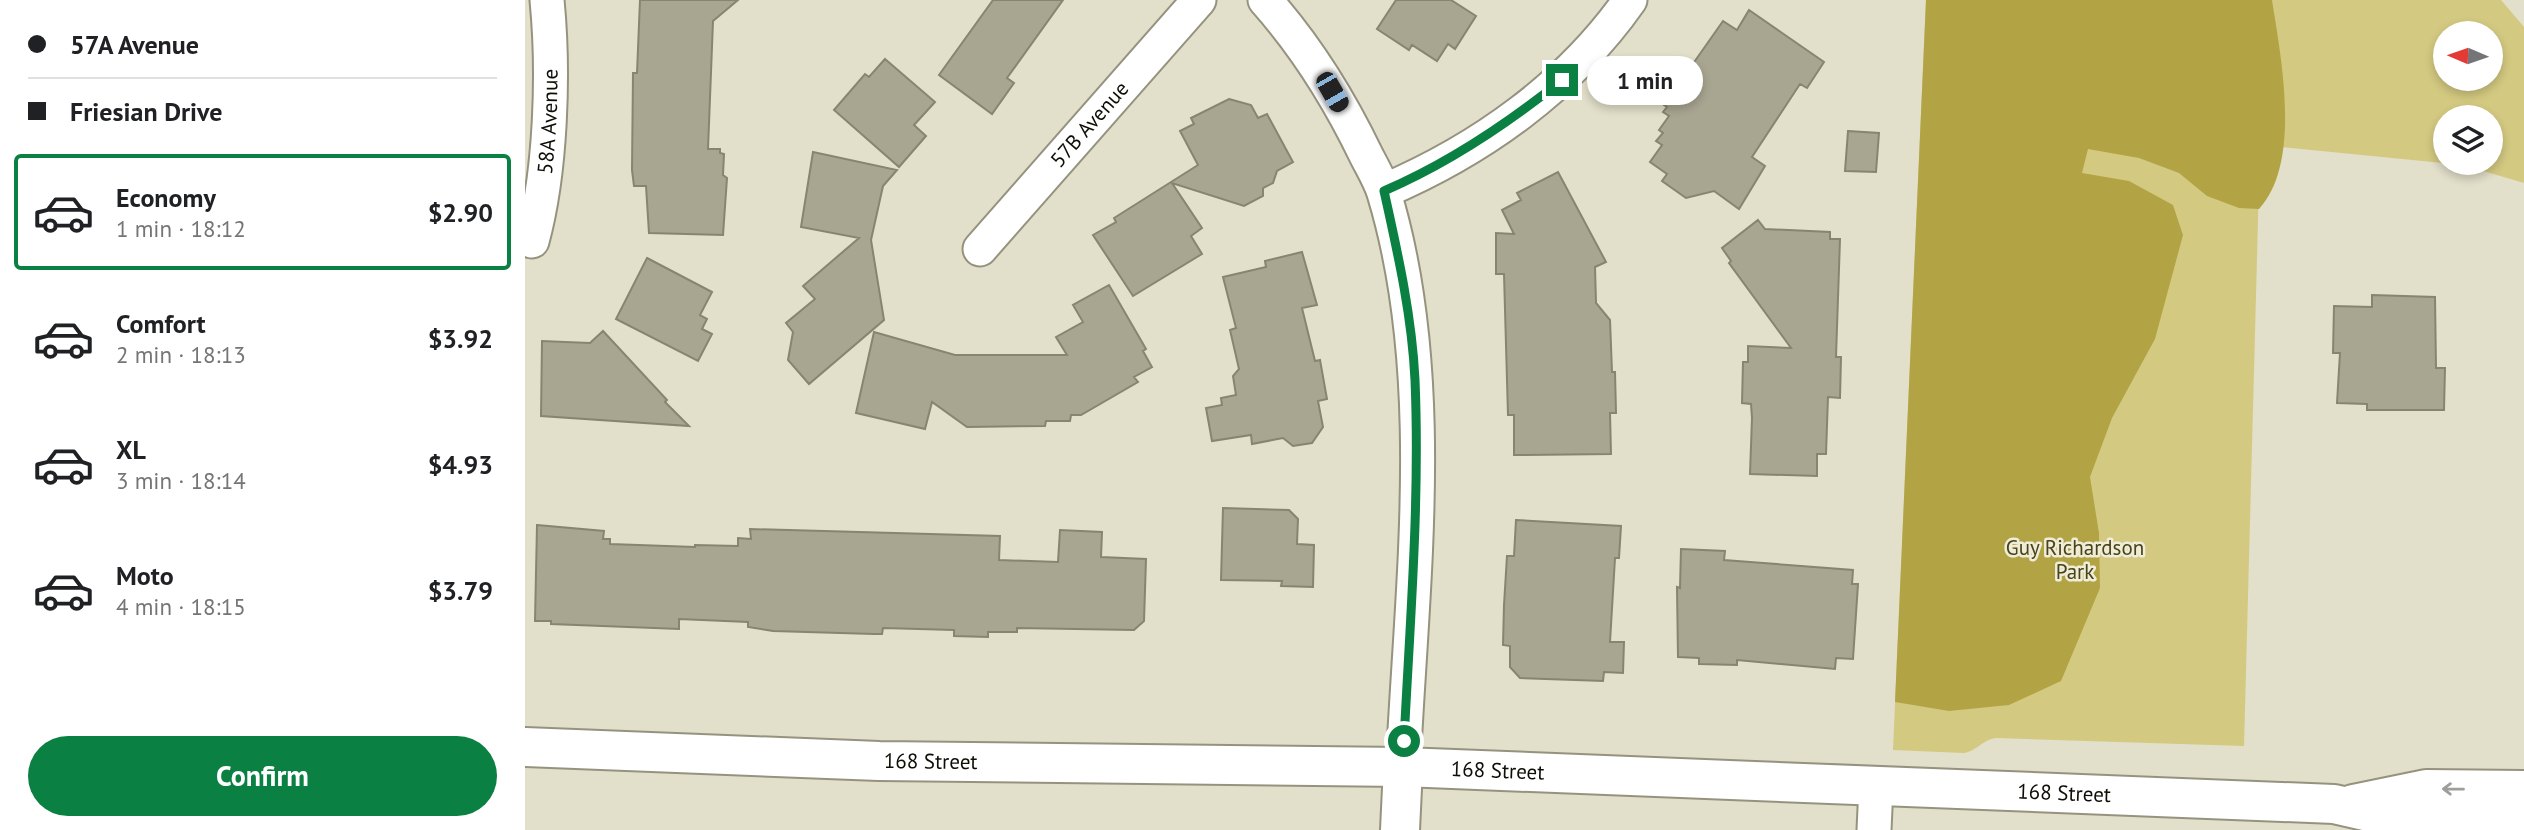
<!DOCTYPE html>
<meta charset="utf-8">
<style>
:root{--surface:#fff;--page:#f6f6f6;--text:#202124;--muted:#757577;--line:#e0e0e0;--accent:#0b8043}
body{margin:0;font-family:"PT Sans",sans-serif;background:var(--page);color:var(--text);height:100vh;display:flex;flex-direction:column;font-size:26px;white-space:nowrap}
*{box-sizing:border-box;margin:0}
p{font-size:23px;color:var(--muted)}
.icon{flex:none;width:38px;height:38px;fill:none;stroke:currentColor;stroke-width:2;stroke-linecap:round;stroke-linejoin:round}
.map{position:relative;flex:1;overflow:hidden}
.drawer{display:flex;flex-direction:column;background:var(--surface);width:525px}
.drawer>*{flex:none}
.top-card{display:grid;align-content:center;height:154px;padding:0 28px;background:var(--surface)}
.needle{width:46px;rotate:272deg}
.fabs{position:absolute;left:1908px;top:21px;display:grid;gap:14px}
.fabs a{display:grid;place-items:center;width:70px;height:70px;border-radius:50%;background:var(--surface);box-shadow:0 4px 10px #0003;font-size:35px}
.end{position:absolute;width:32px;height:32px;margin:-16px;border:9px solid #0b8043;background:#fff;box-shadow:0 0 0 4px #fff}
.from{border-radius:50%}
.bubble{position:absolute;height:49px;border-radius:24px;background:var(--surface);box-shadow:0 4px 10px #0003;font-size:23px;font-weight:700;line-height:49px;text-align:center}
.car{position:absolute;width:21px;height:42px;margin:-21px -10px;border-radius:9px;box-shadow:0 0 5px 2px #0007;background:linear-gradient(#222 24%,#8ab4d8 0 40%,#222 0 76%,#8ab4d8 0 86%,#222 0)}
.top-card b{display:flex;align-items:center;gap:24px;height:66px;font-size:26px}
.top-card b+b{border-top:2px solid var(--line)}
.top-card i{width:18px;height:18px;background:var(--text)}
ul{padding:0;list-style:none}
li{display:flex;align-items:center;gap:21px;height:116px;margin:0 14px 10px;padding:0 14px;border:4px solid transparent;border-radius:7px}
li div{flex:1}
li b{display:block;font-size:26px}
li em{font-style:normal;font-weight:700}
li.selected{border-color:var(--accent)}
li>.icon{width:63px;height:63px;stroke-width:1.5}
.button{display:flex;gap:14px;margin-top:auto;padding:14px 28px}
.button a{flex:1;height:80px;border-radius:42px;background:var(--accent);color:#fff;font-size:28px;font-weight:700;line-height:80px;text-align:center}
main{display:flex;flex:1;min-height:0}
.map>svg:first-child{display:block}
.green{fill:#d4c981;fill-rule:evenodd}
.forest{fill:#b2a445}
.building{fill:#a8a591;stroke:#878471;stroke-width:2}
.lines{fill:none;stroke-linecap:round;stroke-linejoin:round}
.street-casing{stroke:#95937f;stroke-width:37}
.secondary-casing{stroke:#95937f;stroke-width:42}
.street{stroke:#fff;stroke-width:33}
.secondary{stroke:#fff;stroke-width:38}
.oneway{stroke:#9f9e9b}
.route{stroke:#0b8043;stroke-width:9}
.labels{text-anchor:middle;stroke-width:5;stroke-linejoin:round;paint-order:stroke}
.street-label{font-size:21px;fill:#0e0d06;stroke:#efecd7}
.park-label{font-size:21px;fill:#48431a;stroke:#efecd7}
</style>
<main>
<section class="drawer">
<div class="top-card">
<b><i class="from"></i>57A Avenue</b>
<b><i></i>Friesian Drive</b>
</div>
<ul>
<li class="selected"><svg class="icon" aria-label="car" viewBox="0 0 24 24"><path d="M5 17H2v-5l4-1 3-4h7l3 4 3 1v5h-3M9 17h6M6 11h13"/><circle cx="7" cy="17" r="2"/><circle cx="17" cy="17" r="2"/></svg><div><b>Economy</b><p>1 min · 18:12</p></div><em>$2.90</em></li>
<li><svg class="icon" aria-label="car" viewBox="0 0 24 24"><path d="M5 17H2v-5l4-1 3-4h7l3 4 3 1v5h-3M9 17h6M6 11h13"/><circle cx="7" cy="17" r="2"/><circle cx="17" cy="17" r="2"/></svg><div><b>Comfort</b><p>2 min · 18:13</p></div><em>$3.92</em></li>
<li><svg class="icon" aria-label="car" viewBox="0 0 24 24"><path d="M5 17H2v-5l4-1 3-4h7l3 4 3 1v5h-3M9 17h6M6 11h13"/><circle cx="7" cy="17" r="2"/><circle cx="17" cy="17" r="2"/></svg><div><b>XL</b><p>3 min · 18:14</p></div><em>$4.93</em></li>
<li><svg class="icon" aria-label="car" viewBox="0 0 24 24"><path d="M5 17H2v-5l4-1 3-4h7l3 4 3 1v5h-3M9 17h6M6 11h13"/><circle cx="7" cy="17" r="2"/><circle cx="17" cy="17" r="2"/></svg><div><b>Moto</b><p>4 min · 18:15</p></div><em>$3.79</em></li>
</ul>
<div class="button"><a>Confirm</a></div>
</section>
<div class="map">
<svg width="1999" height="830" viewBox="0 0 1999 830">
<rect width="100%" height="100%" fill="#e2dfca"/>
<path class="green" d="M 1401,0 L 1976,0 L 1999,27 L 1999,183 L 1938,165 L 1735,145 L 1719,746 L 1472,738 C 1458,739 1452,751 1439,753 L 1368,750 ZM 1920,33 L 1965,33 L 1965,79 L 1920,79 ZM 1920,117 L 1965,117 L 1965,163 L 1920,163 Z"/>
<path class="forest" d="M 1401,0 L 1747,0 C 1756,58 1777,162 1734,209 L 1714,208 L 1682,196 L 1654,173 L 1614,158 L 1563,149 L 1557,173 L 1604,181 L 1648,205 L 1658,235 L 1630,339 L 1587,418 L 1565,477 L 1574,533 L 1575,588 L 1536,681 L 1484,705 L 1424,711 L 1370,702 Z"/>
<path class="building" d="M 115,0 L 213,0 L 188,21 L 183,149 L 195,149 L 195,153 L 199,154 L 198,175 L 202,178 L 198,235 L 124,233 L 121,186 L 109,186 L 107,170 L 108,73 L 112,73 Z
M 468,0 L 538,0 L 482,78 L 489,83 L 467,114 L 414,75 Z
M 871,0 L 926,0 L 951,16 L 930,49 L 923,44 L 912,61 L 887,45 L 884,50 L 852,29 Z
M 1224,10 L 1299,62 L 1282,88 L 1275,84 L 1227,157 L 1240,166 L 1214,209 L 1189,191 L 1161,198 L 1137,181 L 1142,174 L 1125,162 L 1137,145 L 1131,141 L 1138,133 L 1134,130 L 1144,116 L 1138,112 L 1142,107 L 1139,105 L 1198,21 L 1212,30 Z
M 360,59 L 410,102 L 389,125 L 401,136 L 374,167 L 309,110 L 340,74 L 344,77 Z
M 704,99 L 726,105 L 733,118 L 742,114 L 768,162 L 752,171 L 748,183 L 738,188 L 738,196 L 719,206 L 647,183 L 677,228 L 666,236 L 677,254 L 608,296 L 568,235 L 591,222 L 589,218 L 673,165 L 655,131 L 669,124 L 666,118 Z
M 1323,131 L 1354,133 L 1351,172 L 1320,171 Z
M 288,152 L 372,170 L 358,186 L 346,240 L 359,320 L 284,384 L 263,360 L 268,332 L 261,323 L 290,299 L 278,286 L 334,238 L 276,227 Z
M 1033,172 L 1081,262 L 1070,267 L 1071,303 L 1085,320 L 1087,372 L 1090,372 L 1091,413 L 1085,413 L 1086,454 L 989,455 L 989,415 L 983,415 L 979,274 L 971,274 L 971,233 L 989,234 L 977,210 L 996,200 L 992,193 Z
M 1233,220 L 1240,229 L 1305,232 L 1305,239 L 1315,239 L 1311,357 L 1316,357 L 1315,398 L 1303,397 L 1301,454 L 1292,454 L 1292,476 L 1225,474 L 1227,418 L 1226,404 L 1217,403 L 1218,362 L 1223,362 L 1223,346 L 1266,348 L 1204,263 L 1206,261 L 1197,248 Z
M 777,252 L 792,305 L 777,308 L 790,361 L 795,360 L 802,399 L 793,401 L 798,427 L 787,443 L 768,446 L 758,438 L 727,444 L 726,435 L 687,441 L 681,408 L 697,405 L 696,398 L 711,395 L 708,376 L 714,369 L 705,330 L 711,328 L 698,277 L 741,267 L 740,261 Z
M 122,258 L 187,292 L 175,315 L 182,319 L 177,329 L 187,334 L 173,361 L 91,319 Z
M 584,285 L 621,349 L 618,351 L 627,367 L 609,377 L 613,382 L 556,415 L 546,415 L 545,421 L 521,421 L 520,426 L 442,427 L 407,402 L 400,429 L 331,413 L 349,332 L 430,355 L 542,355 L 531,337 L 558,322 L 548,305 Z
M 1847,295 L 1910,297 L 1911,368 L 1920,368 L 1919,410 L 1842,410 L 1842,404 L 1812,403 L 1815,353 L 1808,353 L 1809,306 L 1847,307 Z
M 78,331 L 142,400 L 140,402 L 164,426 L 16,416 L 17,341 L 65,343 Z
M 698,508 L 764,510 L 773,519 L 772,544 L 789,545 L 788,587 L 756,586 L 757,581 L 696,580 Z
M 991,520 L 1096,526 L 1094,558 L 1090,558 L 1085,642 L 1099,642 L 1098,673 L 1079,672 L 1078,681 L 995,678 L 985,667 L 985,646 L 978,645 L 979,605 L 982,556 L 989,556 Z
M 12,525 L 79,531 L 78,539 L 85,539 L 85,544 L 170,547 L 170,545 L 213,546 L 213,538 L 226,539 L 225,529 L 475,536 L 474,560 L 533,562 L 535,530 L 577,532 L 576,557 L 621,559 L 619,621 L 609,630 L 492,628 L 492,632 L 463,632 L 463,637 L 429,636 L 429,630 L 358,628 L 357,634 L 349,634 L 248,631 L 223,627 L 223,622 L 154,619 L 154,629 L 26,624 L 26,621 L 10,621 Z
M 1156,549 L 1200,551 L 1199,560 L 1328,570 L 1327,584 L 1333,584 L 1328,659 L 1311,658 L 1310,669 L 1212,660 L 1212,665 L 1174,664 L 1174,658 L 1153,657 L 1152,587 L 1155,588 Z"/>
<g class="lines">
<g class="street-casing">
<g id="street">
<path d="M 740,0 C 781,46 814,99 841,155 C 847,167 855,180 859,193 C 914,374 887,581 878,767"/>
<path d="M 859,191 C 955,150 1044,87 1105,0"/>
<path id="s1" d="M 7,241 C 26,172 29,72 22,0"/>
<path id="s2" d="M 455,249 L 674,0"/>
<path d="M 1349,830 L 1351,786"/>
</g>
</g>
<g class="secondary-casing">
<g id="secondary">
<path id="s3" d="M 0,747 L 354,761 L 878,767 L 1809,804 L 1901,825 L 1999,827"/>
<path d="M 1828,804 L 1901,789 L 1999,790"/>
<path d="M 875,830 L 878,767"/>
</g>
</g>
<use href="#street" class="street"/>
<use href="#secondary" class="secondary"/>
</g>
<defs><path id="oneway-shaft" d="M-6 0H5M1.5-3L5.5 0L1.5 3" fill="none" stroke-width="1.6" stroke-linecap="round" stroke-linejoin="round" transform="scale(1.75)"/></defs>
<use class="oneway" href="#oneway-shaft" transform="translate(1928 789) rotate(-179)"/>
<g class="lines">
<path class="route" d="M 879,741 C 885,621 895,500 890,380 C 887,316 873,254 859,191 C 924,163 981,125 1037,80"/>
</g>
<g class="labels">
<g class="street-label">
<text dy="7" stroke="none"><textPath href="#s1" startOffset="121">58A Avenue</textPath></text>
<text dy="7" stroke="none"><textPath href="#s2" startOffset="166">57B Avenue</textPath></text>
<text dy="7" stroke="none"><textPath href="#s3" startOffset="406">168 Street</textPath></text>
<text dy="7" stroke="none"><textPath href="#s3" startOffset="973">168 Street</textPath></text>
<text dy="7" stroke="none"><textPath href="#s3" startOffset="1540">168 Street</textPath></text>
</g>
<g class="park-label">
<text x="1550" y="555">Guy Richardson<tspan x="1550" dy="24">Park</tspan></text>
</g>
</g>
</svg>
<div class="fabs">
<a><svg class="needle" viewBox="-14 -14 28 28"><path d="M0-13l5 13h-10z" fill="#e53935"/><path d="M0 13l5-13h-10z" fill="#757577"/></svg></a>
<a><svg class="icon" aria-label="layers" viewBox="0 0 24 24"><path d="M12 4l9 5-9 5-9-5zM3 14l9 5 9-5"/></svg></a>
</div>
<i class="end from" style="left:879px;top:741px"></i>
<i class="end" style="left:1037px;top:80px"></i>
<div class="bubble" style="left:1062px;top:56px;width:116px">1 min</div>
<i class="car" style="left:807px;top:92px;rotate:150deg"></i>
</div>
</main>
